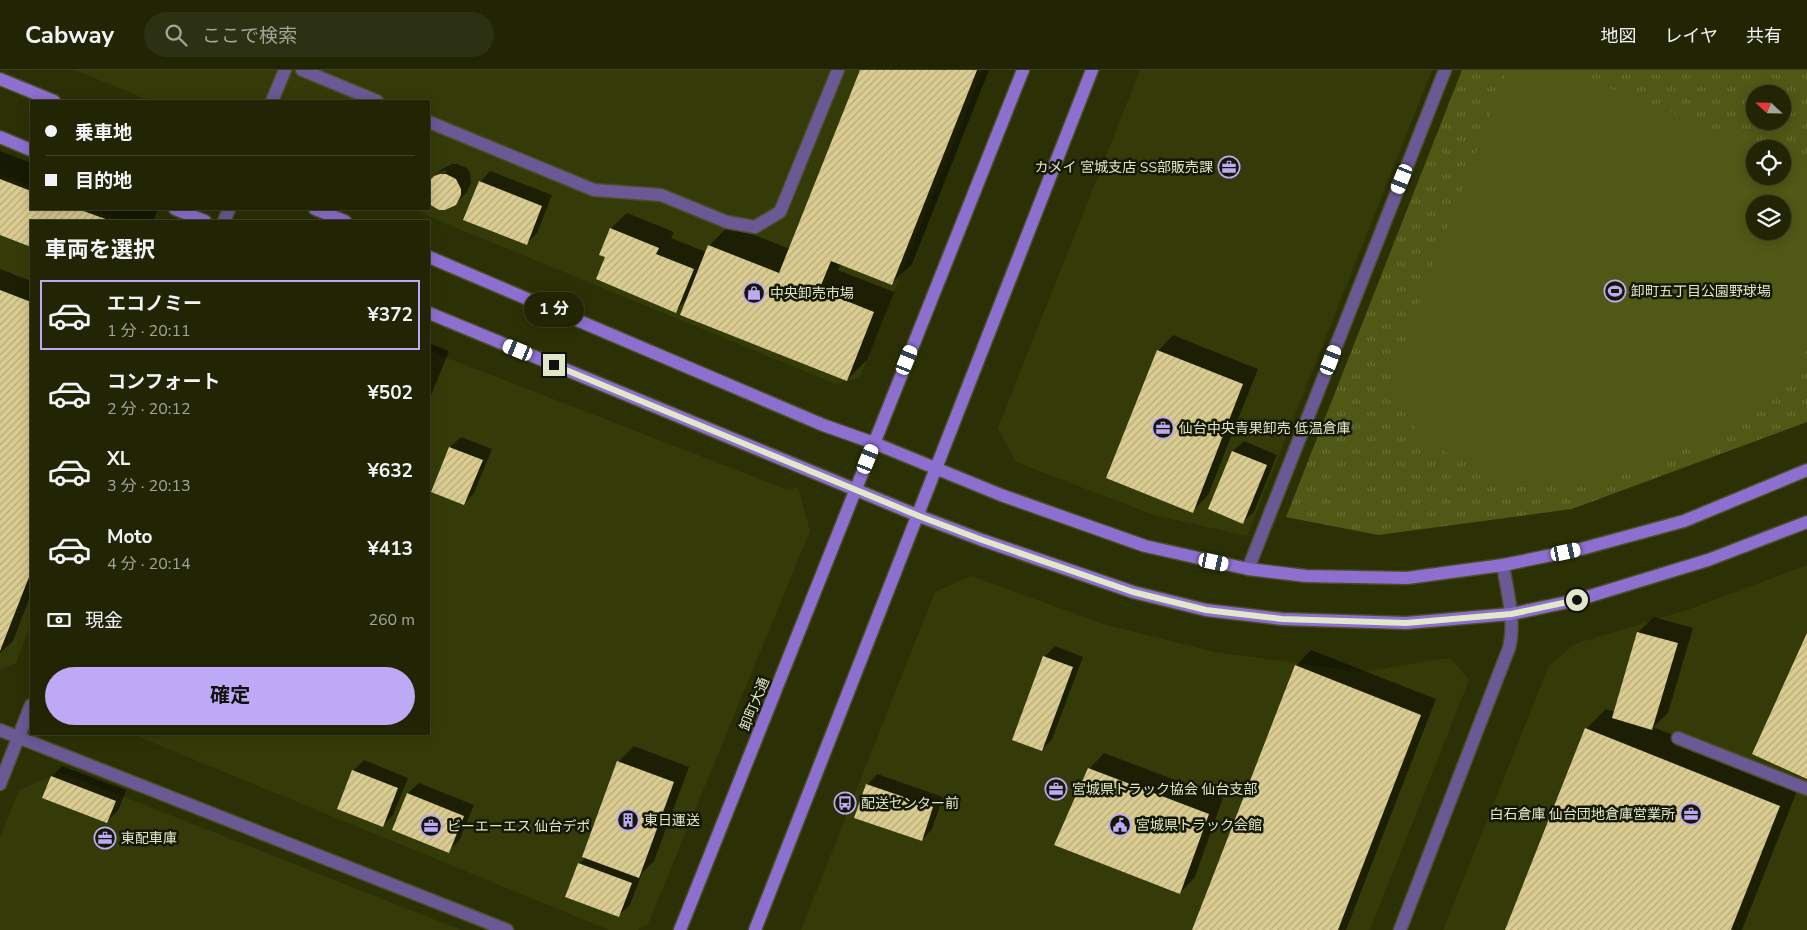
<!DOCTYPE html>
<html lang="ja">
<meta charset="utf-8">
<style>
:root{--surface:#212504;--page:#2d3113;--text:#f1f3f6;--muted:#a2a59a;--line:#3e4226;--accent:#bda9f5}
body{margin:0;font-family:"Nunito Sans","Noto Sans JP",sans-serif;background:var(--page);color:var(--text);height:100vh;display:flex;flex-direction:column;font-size:19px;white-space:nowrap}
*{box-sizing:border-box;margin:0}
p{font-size:16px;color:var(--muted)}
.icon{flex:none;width:28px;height:28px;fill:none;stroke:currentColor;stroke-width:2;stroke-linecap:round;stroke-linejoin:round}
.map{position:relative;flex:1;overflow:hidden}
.drawer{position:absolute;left:30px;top:150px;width:400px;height:515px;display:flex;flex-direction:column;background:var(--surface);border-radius:0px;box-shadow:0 2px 12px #0003,0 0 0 1px var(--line)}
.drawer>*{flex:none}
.top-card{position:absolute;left:30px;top:30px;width:400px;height:110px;border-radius:0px;box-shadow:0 2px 12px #0003,0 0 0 1px var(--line);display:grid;align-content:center;height:110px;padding:0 15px;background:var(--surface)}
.needle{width:32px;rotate:292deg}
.controls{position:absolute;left:1746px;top:15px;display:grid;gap:10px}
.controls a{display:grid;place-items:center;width:45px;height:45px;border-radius:50%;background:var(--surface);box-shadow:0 2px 12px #0003,0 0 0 1px var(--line);font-size:25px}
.end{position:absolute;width:22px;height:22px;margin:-11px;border:6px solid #e1e7c9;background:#111;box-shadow:0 0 0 2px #111}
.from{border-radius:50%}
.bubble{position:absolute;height:35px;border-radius:18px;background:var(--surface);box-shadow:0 2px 12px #0003,0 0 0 1px var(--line);font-size:16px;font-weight:700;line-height:35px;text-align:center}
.car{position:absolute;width:15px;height:30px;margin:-15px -8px;border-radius:6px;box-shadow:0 0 4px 1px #0007;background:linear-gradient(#fff 24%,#345 0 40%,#fff 0 76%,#345 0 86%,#fff 0)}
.top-card b{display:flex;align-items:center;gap:18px;height:48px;font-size:19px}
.top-card b+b{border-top:1px solid var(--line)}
.top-card i{width:12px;height:12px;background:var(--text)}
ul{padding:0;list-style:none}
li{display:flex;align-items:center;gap:15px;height:70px;margin:0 10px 8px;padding:0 5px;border:2px solid transparent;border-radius:0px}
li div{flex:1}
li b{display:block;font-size:19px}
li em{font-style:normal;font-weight:700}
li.on{border-color:var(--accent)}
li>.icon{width:45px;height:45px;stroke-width:1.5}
h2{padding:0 15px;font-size:22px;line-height:60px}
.pay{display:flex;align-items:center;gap:12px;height:55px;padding:0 15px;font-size:19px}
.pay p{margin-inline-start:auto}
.primary-button{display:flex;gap:10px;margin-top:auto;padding:10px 15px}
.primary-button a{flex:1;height:58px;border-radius:30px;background:var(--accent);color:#111;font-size:20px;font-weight:700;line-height:58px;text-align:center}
header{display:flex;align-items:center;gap:30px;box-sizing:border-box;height:70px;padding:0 25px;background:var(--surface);border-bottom:1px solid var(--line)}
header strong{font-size:24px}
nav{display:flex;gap:28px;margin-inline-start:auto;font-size:18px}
.search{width:350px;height:45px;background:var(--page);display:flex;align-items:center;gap:12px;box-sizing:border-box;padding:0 18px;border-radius:28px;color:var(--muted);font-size:19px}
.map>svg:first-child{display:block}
.built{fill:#353b08}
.grass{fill:url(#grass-tufts);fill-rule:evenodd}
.pitch{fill:#505816;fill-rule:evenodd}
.shadow{fill:#0007;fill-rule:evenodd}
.building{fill:url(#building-hatch)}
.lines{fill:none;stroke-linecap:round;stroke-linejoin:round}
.lane-casing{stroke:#494e24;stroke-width:15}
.street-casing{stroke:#494e24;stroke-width:15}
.secondary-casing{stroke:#494e24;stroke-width:15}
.lane{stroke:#6a5994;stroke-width:12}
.street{stroke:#6a5994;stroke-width:12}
.secondary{stroke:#8d6fcf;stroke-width:12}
.route{stroke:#e1e7c9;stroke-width:6}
.labels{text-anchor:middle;stroke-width:5;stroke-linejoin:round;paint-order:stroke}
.poi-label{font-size:14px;fill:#e1e7c9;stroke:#151803;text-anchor:start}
.street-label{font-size:14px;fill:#e1e7c9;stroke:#151803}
</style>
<header>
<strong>Cabway</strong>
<div class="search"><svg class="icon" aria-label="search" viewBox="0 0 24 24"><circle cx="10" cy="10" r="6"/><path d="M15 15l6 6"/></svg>ここで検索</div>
<nav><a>地図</a><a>レイヤ</a><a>共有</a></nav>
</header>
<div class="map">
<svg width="1807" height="860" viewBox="0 0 1807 860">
<defs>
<pattern id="grass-tufts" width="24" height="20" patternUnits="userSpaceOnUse" patternTransform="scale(1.25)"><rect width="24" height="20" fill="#505816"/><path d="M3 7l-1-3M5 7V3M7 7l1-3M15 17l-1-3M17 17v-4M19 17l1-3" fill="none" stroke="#697037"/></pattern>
<pattern id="building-hatch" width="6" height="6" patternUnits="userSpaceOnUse" patternTransform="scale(1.25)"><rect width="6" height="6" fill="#dbcd91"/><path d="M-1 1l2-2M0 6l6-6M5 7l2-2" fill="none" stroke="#b5ab7c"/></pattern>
</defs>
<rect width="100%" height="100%" fill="#2c3105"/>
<path class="built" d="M 75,0 L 983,0 L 860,307 L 836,314 L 411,139 L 429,139 L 429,31 L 151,31 Z
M 1140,0 L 1432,0 L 1247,466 L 1154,445 L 1016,392 L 998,358 Z
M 0,104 L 31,116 L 31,139 L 90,139 L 122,151 L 31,151 L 31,554 L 16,593 L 0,600 Z
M 429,281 L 788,420 L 798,417 L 810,461 L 648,854 L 638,860 L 609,860 L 132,664 L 429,664 Z
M 1807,495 L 1807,860 L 1443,860 L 1549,596 L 1575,574 L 1687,540 Z
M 971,506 L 1106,555 L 1215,582 L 1361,602 L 1450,588 L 1469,610 L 1370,860 L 801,860 L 935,522 Z
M 61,702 L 461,860 L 0,860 L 0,767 L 19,720 Z"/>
<path class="grass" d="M 1462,0 L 1807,0 L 1807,352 L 1572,439 L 1378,465 L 1286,447 ZM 1755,24 L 1782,24 L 1782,51 L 1755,51 ZM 1755,79 L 1782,79 L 1782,106 L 1755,106 ZM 1755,134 L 1782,134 L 1782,161 L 1755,161 Z"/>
<path class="pitch" d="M 1507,0 L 1561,0 L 1767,79 L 1755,79 L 1755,106 L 1782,106 L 1783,85 L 1807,94 L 1807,280 L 1750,352 L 1636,399 L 1580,414 L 1520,417 L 1422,371 L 1389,313 ZM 1755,134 L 1782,134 L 1782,161 L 1755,161 Z"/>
<path class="shadow" d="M 861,0 L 989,0 L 912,194 L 891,214 L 841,194 L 838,200 L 894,222 L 867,290 L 847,310 L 687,229 L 676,241 L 607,187 L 601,184 L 611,158 L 627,143 L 674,162 L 671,168 L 706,182 L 709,176 L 729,155 L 790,179 Z
M 0,81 L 31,93 L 31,139 L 150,139 L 157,141 L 153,151 L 31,151 L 31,176 L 0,164 Z
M 452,94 L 457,94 L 467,98 L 470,103 L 471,113 L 466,123 L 455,134 L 451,137 L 439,139 L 429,132 L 429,115 L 430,110 L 442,99 ZM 445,100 L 446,102 L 437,107 L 437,104 Z
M 490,101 L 552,125 L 537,163 L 526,174 L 480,112 Z
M 0,199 L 31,211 L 31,524 L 13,571 L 0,583 Z
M 1173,265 L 1258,299 L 1208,425 L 1193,441 L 1158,281 Z
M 429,273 L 449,281 L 429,330 Z
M 461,367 L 492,379 L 474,423 L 464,434 L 433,421 L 450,377 Z
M 1244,371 L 1277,385 L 1254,442 L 1243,452 L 1209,439 L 1233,381 Z
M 1654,547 L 1693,558 L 1668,643 L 1653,657 L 1799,716 L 1742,860 L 1506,860 L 1586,659 L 1606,639 L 1615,642 L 1638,562 Z
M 1055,576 L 1083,587 L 1052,669 L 1042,680 L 1044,587 Z
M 1311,580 L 1436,629 L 1346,860 L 1193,860 L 1296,596 Z
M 634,676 L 689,697 L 654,791 L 642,803 L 630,835 L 619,845 L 579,794 L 586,787 L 618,692 Z
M 1104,683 L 1223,728 L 1195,807 L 1180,823 L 1089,699 Z
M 364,690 L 408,708 L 393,745 L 383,756 L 353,701 Z
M 62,696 L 126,720 L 118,741 L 107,751 L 52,706 Z
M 877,704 L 943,727 L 932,759 L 922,770 L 867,715 Z
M 419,713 L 474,735 L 459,771 L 448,781 L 394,759 L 408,723 Z"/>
<path class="building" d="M 860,0 L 977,0 L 892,215 L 831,191 L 819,220 L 874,242 L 847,311 L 680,245 L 708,175 L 779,203 Z
M 440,104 L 446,104 L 456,109 L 461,119 L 461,125 L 456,135 L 445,140 L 439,140 L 429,134 L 429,111 L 434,106 Z
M 0,109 L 31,121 L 31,139 L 78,139 L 111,151 L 31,151 L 31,177 L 0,165 Z
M 479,111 L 542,136 L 527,175 L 463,150 Z
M 610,158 L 659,178 L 656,184 L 694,199 L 676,243 L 596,209 L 605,187 L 599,185 Z
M 0,220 L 31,232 L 31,502 L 0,581 Z
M 1157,280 L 1243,314 L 1193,443 L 1106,408 Z
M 449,377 L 483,390 L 464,435 L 431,422 Z
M 1232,381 L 1267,395 L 1243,454 L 1208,439 Z
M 1637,562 L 1678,573 L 1652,660 L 1612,648 Z
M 1807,563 L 1807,709 L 1752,684 Z
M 1043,586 L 1073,597 L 1042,681 L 1012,670 Z
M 1295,595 L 1421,645 L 1338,860 L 1192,860 Z
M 1585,658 L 1780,736 L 1731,860 L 1505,860 Z
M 617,691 L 674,712 L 639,808 L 582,787 Z
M 1088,698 L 1209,744 L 1180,824 L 1054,775 Z
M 352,700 L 398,718 L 383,757 L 337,739 Z
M 51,706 L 116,731 L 107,753 L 42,728 Z
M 866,714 L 933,737 L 922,771 L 854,748 Z
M 407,723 L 464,746 L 449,783 L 392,760 Z
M 578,793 L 632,813 L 619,847 L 565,827 Z"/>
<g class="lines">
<g class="lane-casing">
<path id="lane" d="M 302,0 L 377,31
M 272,31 L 285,0
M 429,52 L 594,120 L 661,125 L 727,152 L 755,157 L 780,142 L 838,0
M 1678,668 L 1807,719"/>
</g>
<g class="street-casing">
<path id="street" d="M 224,151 L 229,139
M 1248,499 L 1445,0
M 0,660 L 507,860
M 0,714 L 31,635
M 1400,860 L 1509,578 C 1516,551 1507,522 1503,495"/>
</g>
<g class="secondary-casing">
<path id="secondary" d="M 0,9 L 54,31
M 0,67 L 31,80
M 175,139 L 205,151
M 315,139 L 345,151
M 429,187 L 823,355 L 874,373 L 1001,425 L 1145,476 L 1248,499 L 1306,506 L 1407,508 L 1503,495 L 1581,479 L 1684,451 L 1807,400
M 429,243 L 919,446 L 982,470 L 1133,522 L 1206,540 L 1282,549 L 1406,553 L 1511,544 L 1577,530 L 1708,490 L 1807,452
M 680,860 L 1023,0
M 755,860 L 1092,0"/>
</g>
<use href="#lane" class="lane"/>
<use href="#street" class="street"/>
<use href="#secondary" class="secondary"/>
</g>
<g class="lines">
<path class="route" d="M 554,295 L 919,446 L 982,470 L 1133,522 L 1206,540 L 1282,549 L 1406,553 L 1511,544 L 1577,530"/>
</g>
<defs>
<g id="office-ring" transform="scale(1.125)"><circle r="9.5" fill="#151803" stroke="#bda9f5" stroke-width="1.5"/><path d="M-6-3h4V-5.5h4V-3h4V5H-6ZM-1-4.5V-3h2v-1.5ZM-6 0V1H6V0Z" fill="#bda9f5"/></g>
<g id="stadium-ring" transform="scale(1.125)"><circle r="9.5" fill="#151803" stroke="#bda9f5" stroke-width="1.5"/><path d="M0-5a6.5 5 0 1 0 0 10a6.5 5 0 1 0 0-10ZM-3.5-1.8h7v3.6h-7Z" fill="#bda9f5"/></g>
<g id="shop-ring" transform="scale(1.125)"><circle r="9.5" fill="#151803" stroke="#bda9f5" stroke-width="1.5"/><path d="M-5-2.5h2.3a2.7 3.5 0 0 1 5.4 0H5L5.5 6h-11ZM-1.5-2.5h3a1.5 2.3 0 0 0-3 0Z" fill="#bda9f5"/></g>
<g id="bus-ring" transform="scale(1.125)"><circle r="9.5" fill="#151803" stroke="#bda9f5" stroke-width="1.5"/><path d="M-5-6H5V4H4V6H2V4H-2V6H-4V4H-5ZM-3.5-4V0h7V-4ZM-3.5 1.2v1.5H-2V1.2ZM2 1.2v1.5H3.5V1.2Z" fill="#bda9f5"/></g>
<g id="building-ring" transform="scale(1.125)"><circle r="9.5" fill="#151803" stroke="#bda9f5" stroke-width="1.5"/><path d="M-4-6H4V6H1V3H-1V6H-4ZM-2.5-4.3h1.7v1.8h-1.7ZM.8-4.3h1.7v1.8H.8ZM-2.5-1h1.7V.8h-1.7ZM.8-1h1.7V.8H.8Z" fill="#bda9f5"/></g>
<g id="civic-ring" transform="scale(1.125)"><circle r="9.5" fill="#151803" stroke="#bda9f5" stroke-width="1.5"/><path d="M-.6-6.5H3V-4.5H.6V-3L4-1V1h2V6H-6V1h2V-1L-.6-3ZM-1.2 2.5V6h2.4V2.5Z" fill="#bda9f5"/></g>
</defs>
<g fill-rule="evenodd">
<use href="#office-ring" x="1229" y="97"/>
<use href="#stadium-ring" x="1615" y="221"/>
<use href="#shop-ring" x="754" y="223"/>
<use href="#office-ring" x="1163" y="358"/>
<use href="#office-ring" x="1056" y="719"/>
<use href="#bus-ring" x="845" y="733"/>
<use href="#office-ring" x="1691" y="744"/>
<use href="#building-ring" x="628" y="750"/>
<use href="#civic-ring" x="1120" y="755"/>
<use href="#office-ring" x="431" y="756"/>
<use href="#office-ring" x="105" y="768"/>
</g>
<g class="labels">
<g class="poi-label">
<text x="1213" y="102" text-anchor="end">カメイ 宮城支店 SS部販売課</text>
<text x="1631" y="226">卸町五丁目公園野球場</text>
<text x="770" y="228">中央卸売市場</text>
<text x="1179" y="363">仙台中央青果卸売 低温倉庫</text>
<text x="1072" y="724">宮城県トラック協会 仙台支部</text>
<text x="861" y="738">配送センター前</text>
<text x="1675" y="749" text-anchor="end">白石倉庫 仙台団地倉庫営業所</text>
<text x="644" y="755">東日運送</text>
<text x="1136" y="760">宮城県トラック会館</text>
<text x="447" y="761">ビーエーエス 仙台デポ</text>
<text x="121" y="773">東配車庫</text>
</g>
<g class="street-label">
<text transform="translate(754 634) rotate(-68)" y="5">卸町大通</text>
</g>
</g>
</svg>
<div class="controls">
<a><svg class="needle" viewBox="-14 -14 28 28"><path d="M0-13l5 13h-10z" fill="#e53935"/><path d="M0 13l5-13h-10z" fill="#a2a59a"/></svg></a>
<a><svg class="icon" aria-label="locate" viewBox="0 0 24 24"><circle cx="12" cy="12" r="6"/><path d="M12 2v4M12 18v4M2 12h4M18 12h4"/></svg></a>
<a><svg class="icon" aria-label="layers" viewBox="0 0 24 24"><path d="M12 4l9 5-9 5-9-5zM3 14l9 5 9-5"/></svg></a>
</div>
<i class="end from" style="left:1577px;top:530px"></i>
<i class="end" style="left:554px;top:295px"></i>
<div class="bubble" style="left:524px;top:222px;width:60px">1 分</div>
<i class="car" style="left:1402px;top:109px;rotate:202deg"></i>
<i class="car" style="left:518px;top:280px;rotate:292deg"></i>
<i class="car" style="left:907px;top:290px;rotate:22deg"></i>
<i class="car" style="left:1331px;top:290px;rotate:21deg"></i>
<i class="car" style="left:868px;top:389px;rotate:22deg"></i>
<i class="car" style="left:1566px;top:482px;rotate:78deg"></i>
<i class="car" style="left:1214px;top:492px;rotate:102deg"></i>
<div class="top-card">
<b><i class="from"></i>乗車地</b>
<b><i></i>目的地</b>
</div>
<section class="drawer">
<h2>車両を選択</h2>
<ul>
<li class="on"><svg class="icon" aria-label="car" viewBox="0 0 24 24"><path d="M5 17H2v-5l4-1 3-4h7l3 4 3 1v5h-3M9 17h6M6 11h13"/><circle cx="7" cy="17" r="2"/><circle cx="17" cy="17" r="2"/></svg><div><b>エコノミー</b><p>1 分 · 20:11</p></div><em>¥372</em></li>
<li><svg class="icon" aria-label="car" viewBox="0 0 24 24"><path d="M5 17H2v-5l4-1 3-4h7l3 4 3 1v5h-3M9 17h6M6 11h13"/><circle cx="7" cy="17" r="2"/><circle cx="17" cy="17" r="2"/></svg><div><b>コンフォート</b><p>2 分 · 20:12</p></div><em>¥502</em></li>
<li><svg class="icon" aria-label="car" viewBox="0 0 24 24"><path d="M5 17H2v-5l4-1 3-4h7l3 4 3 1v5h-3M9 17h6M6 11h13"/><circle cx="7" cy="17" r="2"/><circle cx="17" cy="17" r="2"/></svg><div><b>XL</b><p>3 分 · 20:13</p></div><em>¥632</em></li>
<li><svg class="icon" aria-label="car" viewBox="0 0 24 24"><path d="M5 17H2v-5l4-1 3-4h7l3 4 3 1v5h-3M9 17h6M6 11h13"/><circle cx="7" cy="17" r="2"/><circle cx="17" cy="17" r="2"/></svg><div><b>Moto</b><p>4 分 · 20:14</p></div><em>¥413</em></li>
</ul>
<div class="pay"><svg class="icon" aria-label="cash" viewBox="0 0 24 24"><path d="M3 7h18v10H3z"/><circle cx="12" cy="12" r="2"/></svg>現金<p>260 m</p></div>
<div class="primary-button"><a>確定</a></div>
</section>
</div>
